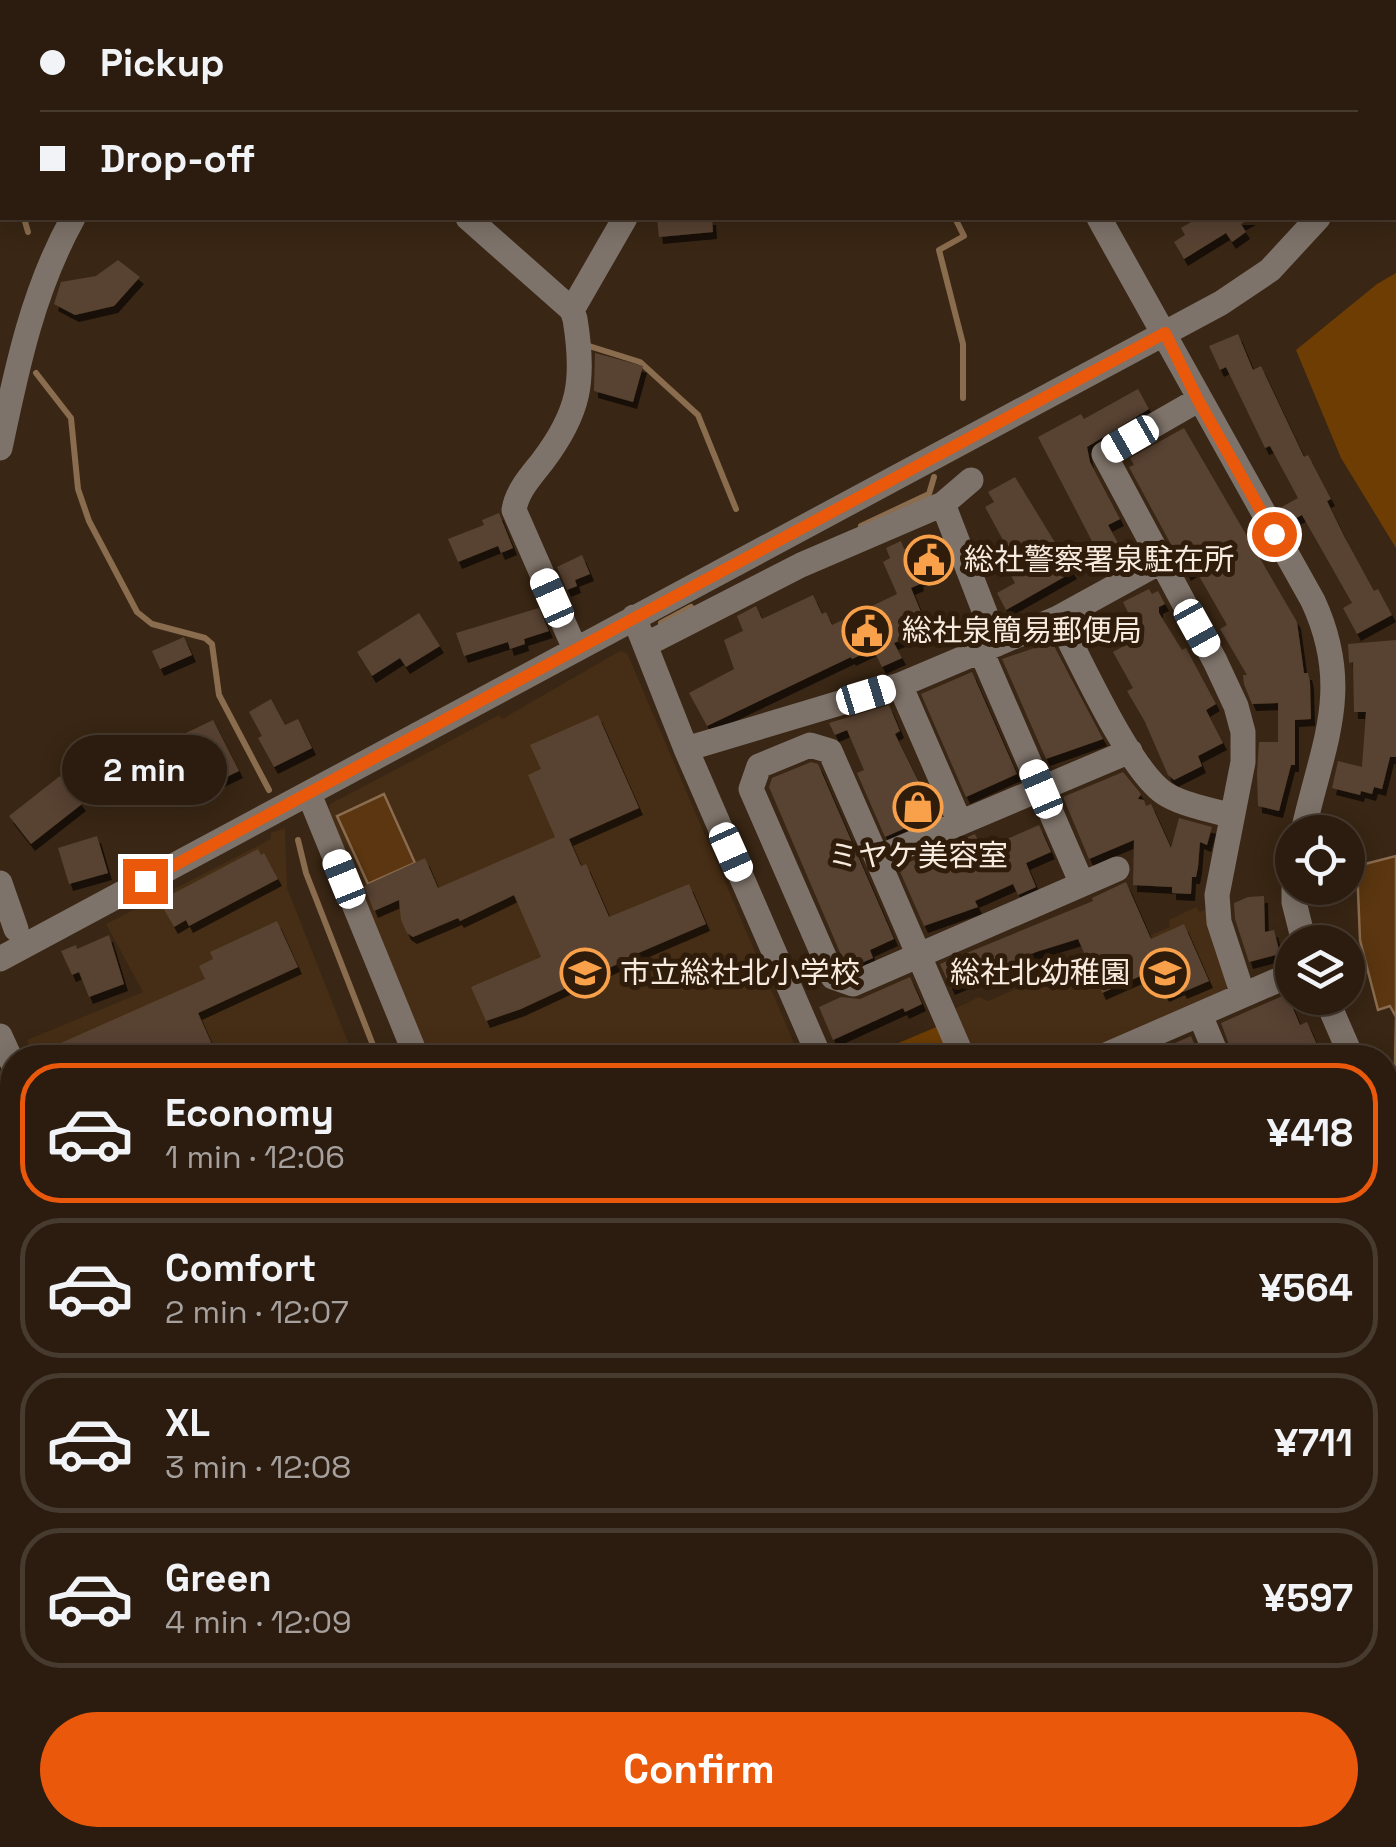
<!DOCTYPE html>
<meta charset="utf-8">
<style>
:root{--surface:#2b1c0f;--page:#332518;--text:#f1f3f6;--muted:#a6a19e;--line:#473a2f;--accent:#ea580c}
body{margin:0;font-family:"Space Grotesk","Noto Sans JP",sans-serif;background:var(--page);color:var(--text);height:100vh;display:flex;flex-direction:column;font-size:38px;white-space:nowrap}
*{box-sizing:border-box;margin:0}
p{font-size:32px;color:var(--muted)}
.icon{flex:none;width:55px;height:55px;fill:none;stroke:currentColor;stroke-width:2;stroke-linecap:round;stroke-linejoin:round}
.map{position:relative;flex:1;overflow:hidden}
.drawer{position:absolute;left:0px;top:1045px;width:1398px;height:802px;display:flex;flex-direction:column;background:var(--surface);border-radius:40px 40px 0 0;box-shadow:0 5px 25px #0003,0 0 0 2px var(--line)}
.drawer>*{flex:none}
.top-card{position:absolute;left:0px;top:0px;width:1398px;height:220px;box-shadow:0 5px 25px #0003,0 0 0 2px var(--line);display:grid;align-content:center;height:220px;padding:0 40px;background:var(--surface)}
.tools{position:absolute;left:1275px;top:815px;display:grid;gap:20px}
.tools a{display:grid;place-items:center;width:90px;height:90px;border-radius:50%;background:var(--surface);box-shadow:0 5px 25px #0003,0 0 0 2px var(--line);font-size:50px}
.end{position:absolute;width:45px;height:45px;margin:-22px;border:12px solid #ea580c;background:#fff;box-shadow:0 0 0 5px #fff}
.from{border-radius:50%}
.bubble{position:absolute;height:70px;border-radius:35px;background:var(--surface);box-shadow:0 5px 25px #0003,0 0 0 2px var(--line);font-size:32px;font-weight:600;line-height:70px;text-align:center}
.car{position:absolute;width:30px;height:60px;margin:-30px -15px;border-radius:12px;box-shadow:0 0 8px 2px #0007;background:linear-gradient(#fff 24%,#345 0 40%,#fff 0 76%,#345 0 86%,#fff 0)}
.top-card b{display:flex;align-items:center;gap:35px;height:95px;font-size:38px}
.top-card b+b{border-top:2px solid var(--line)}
.top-card i{width:25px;height:25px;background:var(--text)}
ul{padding:18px 0 0;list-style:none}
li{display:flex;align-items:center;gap:30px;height:140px;margin:0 20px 15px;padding:0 20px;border:5px solid var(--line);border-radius:40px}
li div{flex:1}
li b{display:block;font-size:38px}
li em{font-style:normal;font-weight:600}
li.on{border-color:var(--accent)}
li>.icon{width:90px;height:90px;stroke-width:1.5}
.action{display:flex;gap:20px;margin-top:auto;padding:20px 40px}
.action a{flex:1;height:115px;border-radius:60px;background:var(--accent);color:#fff;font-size:40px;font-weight:600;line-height:115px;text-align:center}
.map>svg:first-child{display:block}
.built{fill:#462d15}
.green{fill:#6d3d04}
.water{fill:#5b3610;stroke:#8a6c4e;stroke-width:2.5}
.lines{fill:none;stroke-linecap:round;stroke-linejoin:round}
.stream{stroke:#8a6c4e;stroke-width:6}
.building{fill:#584330;filter:url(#shadow)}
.minor{stroke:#7e736a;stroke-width:25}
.route{stroke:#ea580c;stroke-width:12}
.labels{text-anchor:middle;stroke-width:10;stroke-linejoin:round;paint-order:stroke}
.poi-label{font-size:30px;fill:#f7eade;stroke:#2f1c0a;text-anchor:start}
</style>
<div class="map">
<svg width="1396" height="1847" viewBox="0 0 1396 1847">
<defs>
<filter id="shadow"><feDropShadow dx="4" dy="7" stdDeviation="0" flood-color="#0009"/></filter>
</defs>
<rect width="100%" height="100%" fill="#392614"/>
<path class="built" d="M 620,651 L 627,653 L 800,1057 L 424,1057 L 325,818 L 330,804 L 499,715 L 502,719 Z
M 285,828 L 287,888 L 354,1057 L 34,1057 L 27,1040 L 143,992 L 106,924 L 271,839 L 271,833 Z
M 1196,907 L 1200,912 L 1210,907 L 1229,981 L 1225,991 L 1071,1057 L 975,1057 L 954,1009 L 979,997 L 988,1001 L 1048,975 L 1049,969 L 1104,946 L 1144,938 L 1170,927 L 1169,920 Z"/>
<path class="green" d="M 1396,273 L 1396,548 L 1341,458 L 1296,350 L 1377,284 Z
M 941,1025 L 955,1058 L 863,1058 Z"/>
<path class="water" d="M 384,794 L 415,863 L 368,884 L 337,816 Z
M 1396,856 L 1396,1065 L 1395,1065 L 1396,1017 L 1390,1006 L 1378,1010 L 1360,940 L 1357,866 Z"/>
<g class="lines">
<path class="stream" d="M 860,2 L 879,0
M 0,157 L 2,162
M 24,218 L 28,232
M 955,218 L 964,236 L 939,250 L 963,344 L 963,398
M 589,346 L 640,362 L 698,415 L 736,509
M 36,373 L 71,418 L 78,489 L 89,521 L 137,612 L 152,624 L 205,638 L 212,644 L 219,695 L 269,790
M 861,526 L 929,494 L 934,477
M 661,623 L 691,607
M 298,840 L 306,873 L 378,1058
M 1385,1771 L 1396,1765
M 713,1835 L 718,1847
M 1169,1847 L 1212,1835"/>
</g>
<path class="building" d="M 657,218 L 712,218 L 713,232 L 659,237 Z
M 1198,218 L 1252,218 L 1241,224 L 1246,232 L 1232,242 L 1226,233 L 1184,259 L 1174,242 L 1185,235 L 1181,228 Z
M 118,260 L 140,277 L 114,306 L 75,315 L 54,304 L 61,282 L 96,276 Z
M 1238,334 L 1253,370 L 1261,366 L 1304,457 L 1308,455 L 1331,499 L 1327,501 L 1344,536 L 1374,591 L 1378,589 L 1392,615 L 1357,634 L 1343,608 L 1352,603 L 1302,515 L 1288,522 L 1280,508 L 1298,498 L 1270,446 L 1265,448 L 1226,367 L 1220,370 L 1209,346 Z
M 595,353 L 643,366 L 633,402 L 594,391 Z
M 1138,389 L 1149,409 L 1087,447 L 1090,462 L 1120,519 L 1108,525 L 1128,561 L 1108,572 L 1038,437 L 1081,414 L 1084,419 Z
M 1184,428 L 1297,622 L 1304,673 L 1308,673 L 1310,682 L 1311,719 L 1295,720 L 1295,765 L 1291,765 L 1279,811 L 1258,806 L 1257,773 L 1259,742 L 1278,742 L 1278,703 L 1252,704 L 1244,684 L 1243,675 L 1247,675 L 1220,629 L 1227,625 L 1195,569 L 1187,574 L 1129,467 L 1134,465 L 1130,458 Z
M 1015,477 L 1073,572 L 1006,610 L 997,593 L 1015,583 L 1008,570 L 1013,567 L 1006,555 L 1010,553 L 985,507 L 994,502 L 988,492 Z
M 499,513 L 513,548 L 501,553 L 498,546 L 458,562 L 448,539 L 484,525 L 482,520 Z
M 932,537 L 946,569 L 919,580 L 920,584 L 911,588 L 928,629 L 894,643 L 902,658 L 882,667 L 873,649 L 852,659 L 851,657 L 707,726 L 689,693 L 734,669 L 724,640 L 743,631 L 737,616 L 756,606 L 762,619 L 813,595 L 822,614 L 826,612 L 832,625 L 897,594 L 883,562 L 890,558 L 886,548 L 901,541 L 904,549 Z
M 582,555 L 590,574 L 575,580 L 577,586 L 567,590 L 557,567 Z
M 1149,589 L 1152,594 L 1158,591 L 1165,604 L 1159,607 L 1159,613 L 1182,650 L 1186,648 L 1216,704 L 1206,710 L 1223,743 L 1198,756 L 1202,766 L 1174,780 L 1168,775 L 1145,722 L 1127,691 L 1133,688 L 1113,652 L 1140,637 L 1123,602 Z
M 539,608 L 549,631 L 524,639 L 525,644 L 510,649 L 508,642 L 464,656 L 456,633 Z
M 419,613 L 440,646 L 406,667 L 400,658 L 372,676 L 357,652 Z
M 184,637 L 192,655 L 160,669 L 152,651 Z
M 1396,640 L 1396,757 L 1390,757 L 1382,789 L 1374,787 L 1372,794 L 1361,791 L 1360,795 L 1332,788 L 1338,761 L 1362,767 L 1366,712 L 1354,712 L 1353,662 L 1349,663 L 1348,644 Z
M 1052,642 L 1103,739 L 1046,759 L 1002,659 Z
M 972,672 L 1017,774 L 966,797 L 921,694 Z
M 271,699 L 285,725 L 298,719 L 312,748 L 274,767 L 258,738 L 262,736 L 249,712 Z
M 889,705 L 900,731 L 895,734 L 935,815 L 885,837 L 857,773 L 864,770 L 847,730 L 835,735 L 829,723 Z
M 598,715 L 639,808 L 569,839 L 581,866 L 586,864 L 609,917 L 689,884 L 706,924 L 636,954 L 630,962 L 622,962 L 521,1009 L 486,1021 L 471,987 L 541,957 L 514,895 L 460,921 L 458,918 L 413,937 L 407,933 L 401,920 L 399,900 L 374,911 L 364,886 L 425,858 L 438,888 L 555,837 L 528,775 L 541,769 L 530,745 Z
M 213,720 L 239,771 L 212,784 L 186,733 Z
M 811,762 L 818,764 L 894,939 L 870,950 L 873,958 L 852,967 L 845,964 L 769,787 L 772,778 Z
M 1123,772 L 1141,794 L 1138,799 L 1144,800 L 1146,806 L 1151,804 L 1171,848 L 1179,818 L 1212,827 L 1207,845 L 1200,842 L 1198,867 L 1196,877 L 1192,877 L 1191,894 L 1172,893 L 1172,887 L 1133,885 L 1134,840 L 1089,859 L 1063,797 Z
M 60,776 L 82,804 L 31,844 L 9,816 Z
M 1039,825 L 1051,852 L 1026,863 L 1036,887 L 1018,895 L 1013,884 L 975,901 L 978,907 L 924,926 L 898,867 L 975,834 L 982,850 Z
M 97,836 L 108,873 L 69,884 L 58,848 Z
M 258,849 L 261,855 L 264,853 L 278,879 L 189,926 L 186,920 L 174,927 L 159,901 Z
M 1126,882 L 1151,939 L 1184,924 L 1209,981 L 1183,992 L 1181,988 L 1165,995 L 1154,970 L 1102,993 L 1078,939 L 1036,952 L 951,988 L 940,964 L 1093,901 L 1092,898 Z
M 1264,896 L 1265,932 L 1274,930 L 1280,954 L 1249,962 L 1235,919 L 1234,903 L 1248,897 Z
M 277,921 L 298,967 L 198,1013 L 218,1058 L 27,1058 L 205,979 L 199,966 L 213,959 L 210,952 Z
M 109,935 L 124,984 L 89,997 L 79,972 L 72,975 L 61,951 L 76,945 L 77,949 Z
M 910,977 L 922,1004 L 905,1012 L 903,1008 L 833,1040 L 819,1007 L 841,997 L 860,999 Z
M 1287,994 L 1300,1025 L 1307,1022 L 1318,1047 L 1294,1058 L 1234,1058 L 1221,1023 Z
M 1191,1036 L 1200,1058 L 1141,1058 Z"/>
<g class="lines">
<path class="minor" d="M 300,0 L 301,2
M 579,0 L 580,2
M 1385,0 L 1395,2
M 196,2 L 197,0
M 1035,2 L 1036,0
M 1089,2 L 1089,0
M 1215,2 L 1216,0
M 1395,157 L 1396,157
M 468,218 L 572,310 L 575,319 C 585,380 580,412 542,462 C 531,476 517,491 514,510 L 575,649
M 1099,218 L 1313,601 C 1354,690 1322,745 1303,832
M 572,310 L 625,218
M 1198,400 L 1104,454 L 1215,661 L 1236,706 L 1243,732 L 1243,762 L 1217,895 L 1219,922 L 1243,995
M 0,448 C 17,367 33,290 73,218
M 943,504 L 997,644
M 634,617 L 686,749 L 820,1058
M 1058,618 C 1080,660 1129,769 1164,793 C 1182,805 1210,809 1231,816
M 645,645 L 801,565 L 943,504 L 971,480
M 981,651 L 1082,884
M 900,685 L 960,823
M 686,749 L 900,685 L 1058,618 L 1160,562
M 309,794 L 417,1058
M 877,858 L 1130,751
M 0,883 L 16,929
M 1294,888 L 1294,902 L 1304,942
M 0,959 L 1221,303 L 1270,270 L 1318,218
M 1326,998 L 1352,1058
M 1200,1015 L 1218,1058
M 0,1036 L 12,1062
M 963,1058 C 919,955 875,853 830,751 L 810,745 L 759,766 L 751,789 L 833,977 L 853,984 L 1117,869
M 1099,1058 L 1292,974
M 1385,1109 L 1396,1104
M 1385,1135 L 1396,1161
M 1385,1317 L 1396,1312
M 1385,1453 L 1396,1448
M 1385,1589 L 1396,1584
M 1385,1733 L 1396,1728
M 361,1835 L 367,1847
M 749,1835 L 754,1847
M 473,1847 L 501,1835
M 794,1847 L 821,1835
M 1065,1847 L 1087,1835"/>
</g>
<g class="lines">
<path class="route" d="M 145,881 L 1165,333 L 1198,400 L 1274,534"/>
</g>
<defs>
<g id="civic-ring" transform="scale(2.5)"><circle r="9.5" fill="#2f1c0a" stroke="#f8a14a" stroke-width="1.5"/><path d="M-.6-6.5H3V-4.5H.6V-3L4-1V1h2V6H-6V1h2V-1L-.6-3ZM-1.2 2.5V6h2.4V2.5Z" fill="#f8a14a"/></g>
<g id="shop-ring" transform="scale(2.5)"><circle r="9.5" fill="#2f1c0a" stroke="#f8a14a" stroke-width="1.5"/><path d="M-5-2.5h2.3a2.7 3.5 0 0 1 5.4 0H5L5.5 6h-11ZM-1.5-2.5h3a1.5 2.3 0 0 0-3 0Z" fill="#f8a14a"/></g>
<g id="school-ring" transform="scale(2.5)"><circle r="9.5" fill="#2f1c0a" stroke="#f8a14a" stroke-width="1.5"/><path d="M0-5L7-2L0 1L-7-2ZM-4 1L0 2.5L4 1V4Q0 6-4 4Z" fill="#f8a14a"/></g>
</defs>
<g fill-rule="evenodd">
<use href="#civic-ring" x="929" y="560"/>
<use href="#civic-ring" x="867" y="631"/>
<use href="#shop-ring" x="918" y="807"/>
<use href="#school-ring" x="585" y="973"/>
<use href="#school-ring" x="1165" y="973"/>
</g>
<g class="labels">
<g class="poi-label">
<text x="964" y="570">総社警察署泉駐在所</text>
<text x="902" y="641">総社泉簡易郵便局</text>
<text x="918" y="866" text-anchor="middle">ミヤケ美容室</text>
<text x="620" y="983">市立総社北小学校</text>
<text x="1130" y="983" text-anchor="end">総社北幼稚園</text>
</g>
</g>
</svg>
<div class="tools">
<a><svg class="icon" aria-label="locate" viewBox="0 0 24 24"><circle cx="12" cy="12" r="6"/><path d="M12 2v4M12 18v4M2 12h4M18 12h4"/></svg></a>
<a><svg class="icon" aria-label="layers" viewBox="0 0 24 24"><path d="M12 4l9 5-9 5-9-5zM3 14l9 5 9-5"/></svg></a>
</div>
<i class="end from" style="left:1274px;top:534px"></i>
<i class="end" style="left:145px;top:881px"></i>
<div class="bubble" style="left:62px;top:735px;width:165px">2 min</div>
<i class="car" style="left:1130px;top:439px;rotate:240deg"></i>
<i class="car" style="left:552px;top:598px;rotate:336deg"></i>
<i class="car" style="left:1197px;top:628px;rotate:151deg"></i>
<i class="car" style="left:866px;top:695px;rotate:73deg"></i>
<i class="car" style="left:1041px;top:789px;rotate:337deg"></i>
<i class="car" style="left:731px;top:852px;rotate:156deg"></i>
<i class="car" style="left:344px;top:879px;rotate:338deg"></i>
<div class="top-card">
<b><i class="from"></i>Pickup</b>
<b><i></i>Drop-off</b>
</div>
<section class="drawer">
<ul>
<li class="on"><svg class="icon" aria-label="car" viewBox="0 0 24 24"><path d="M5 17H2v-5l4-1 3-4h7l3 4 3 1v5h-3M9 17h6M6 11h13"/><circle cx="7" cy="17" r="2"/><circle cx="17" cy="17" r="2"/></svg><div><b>Economy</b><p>1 min · 12:06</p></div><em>¥418</em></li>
<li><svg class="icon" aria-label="car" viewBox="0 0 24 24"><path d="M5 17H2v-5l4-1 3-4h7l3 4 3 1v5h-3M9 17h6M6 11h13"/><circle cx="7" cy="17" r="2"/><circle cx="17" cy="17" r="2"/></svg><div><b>Comfort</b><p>2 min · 12:07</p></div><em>¥564</em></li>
<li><svg class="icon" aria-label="car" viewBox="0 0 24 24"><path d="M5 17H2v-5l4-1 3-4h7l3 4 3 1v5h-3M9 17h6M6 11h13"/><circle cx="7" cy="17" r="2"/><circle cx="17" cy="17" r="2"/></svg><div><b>XL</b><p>3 min · 12:08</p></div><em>¥711</em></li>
<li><svg class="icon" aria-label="car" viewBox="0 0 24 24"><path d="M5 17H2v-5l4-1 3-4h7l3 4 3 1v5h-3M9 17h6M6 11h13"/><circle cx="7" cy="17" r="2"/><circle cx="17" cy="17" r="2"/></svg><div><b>Green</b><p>4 min · 12:09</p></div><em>¥597</em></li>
</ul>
<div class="action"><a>Confirm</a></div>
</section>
</div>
